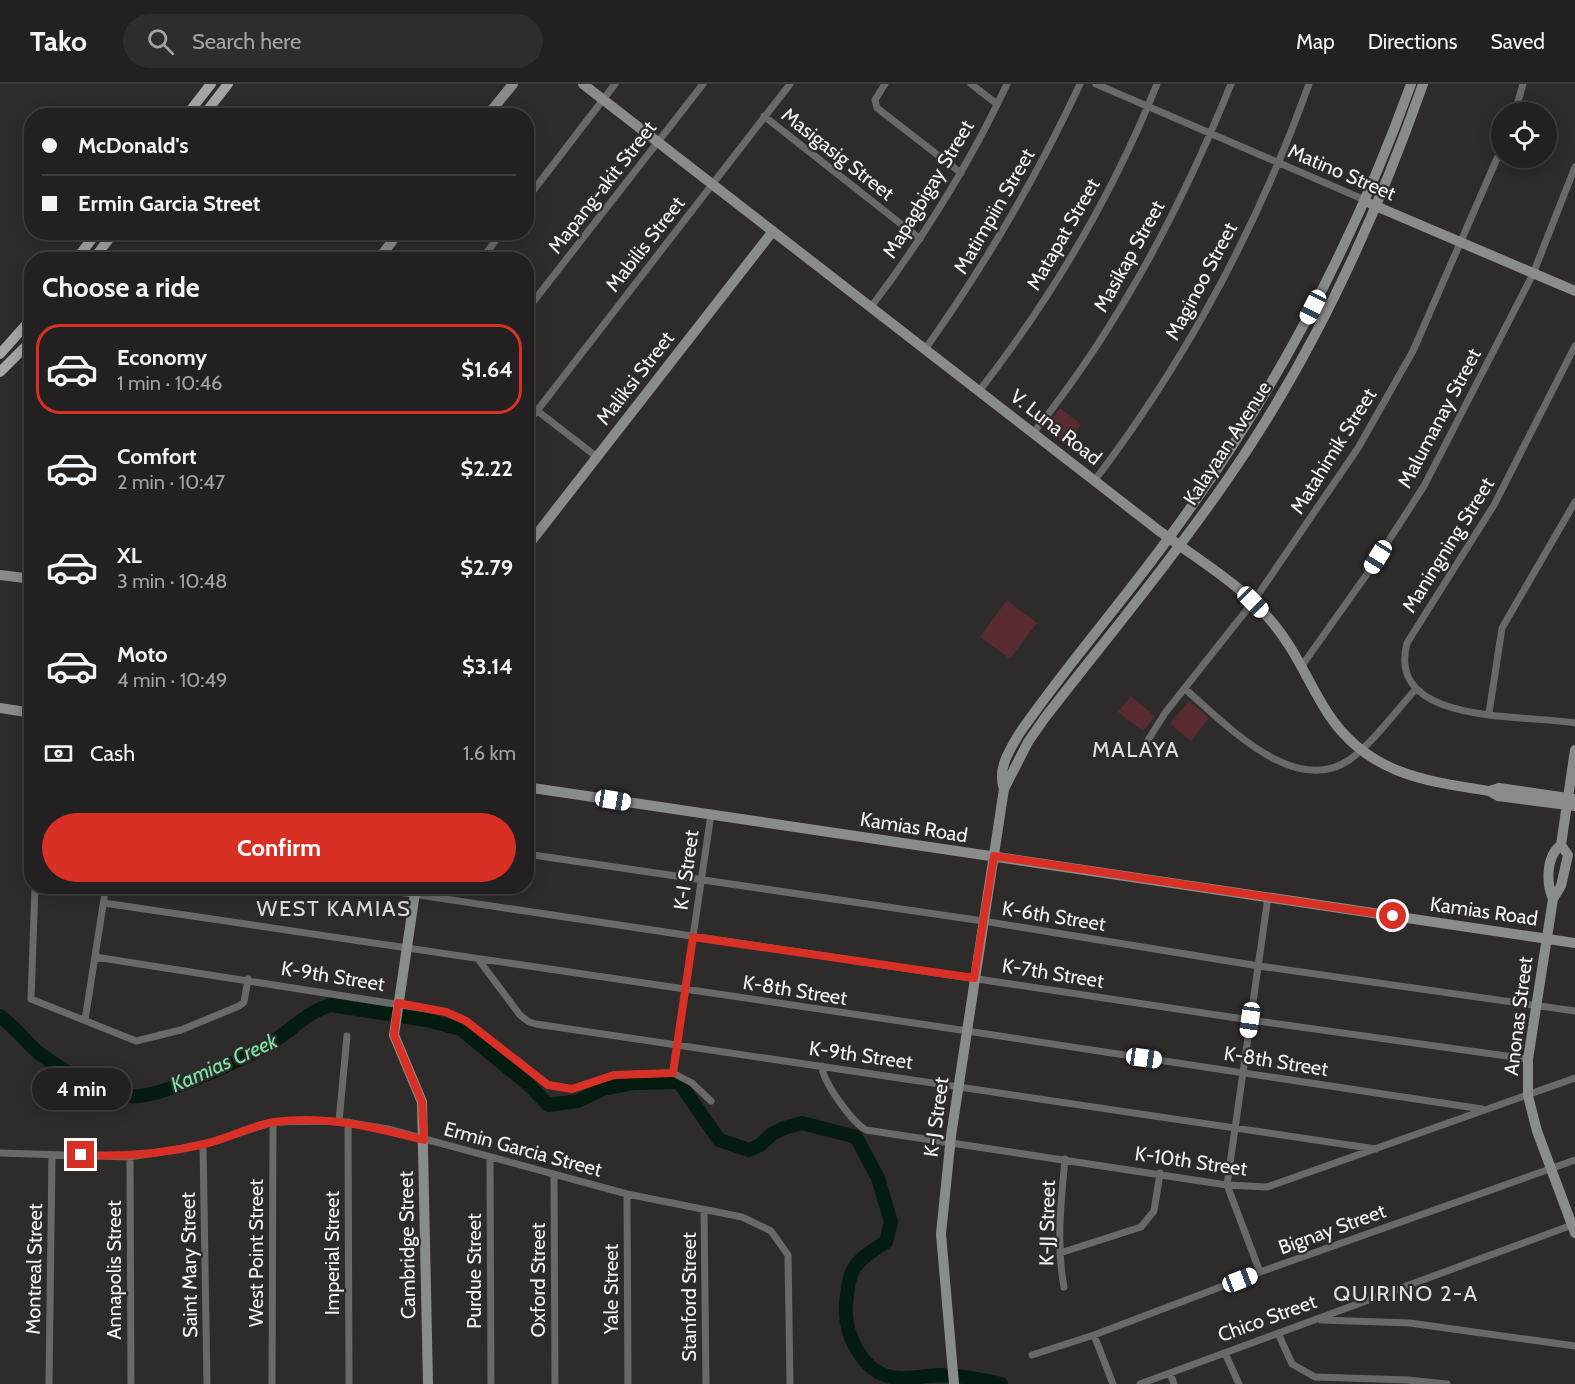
<!DOCTYPE html>
<meta charset="utf-8">
<style>
:root{--surface:#222020;--page:#2e2d2d;--text:#f1f3f6;--muted:#a2a3a5;--line:#3f3e3e;--accent:#d93025}
body{margin:0;font-family:Cabin,sans-serif;background:var(--page);color:var(--text);height:100vh;display:flex;flex-direction:column;font-size:22px;white-space:nowrap}
*{box-sizing:border-box;margin:0}
p{font-size:20px;color:var(--muted)}
.icon{flex:none;width:33px;height:33px;fill:none;stroke:currentColor;stroke-width:2;stroke-linecap:round;stroke-linejoin:round}
.map{position:relative;flex:1;overflow:hidden}
.side{position:absolute;left:24px;top:168px;width:510px;height:642px;display:flex;flex-direction:column;background:var(--surface);border-radius:24px;box-shadow:0 3px 15px #0003,0 0 0 2px var(--line)}
.side>*{flex:none}
.top-card{position:absolute;left:24px;top:24px;width:510px;height:132px;border-radius:24px;box-shadow:0 3px 15px #0003,0 0 0 2px var(--line);display:grid;align-content:center;height:132px;padding:0 18px;background:var(--surface)}
.controls{position:absolute;left:1491px;top:18px;display:grid;gap:12px}
.controls a{display:grid;place-items:center;width:66px;height:66px;border-radius:50%;background:var(--surface);box-shadow:0 3px 15px #0003,0 0 0 2px var(--line);font-size:30px}
.end{position:absolute;width:27px;height:27px;margin:-14px;border:8px solid #d93025;background:#fff;box-shadow:0 0 0 3px #fff}
.from{border-radius:50%}
.bubble{position:absolute;height:42px;border-radius:21px;background:var(--surface);box-shadow:0 3px 15px #0003,0 0 0 2px var(--line);font-size:20px;font-weight:700;line-height:42px;text-align:center}
.car{position:absolute;width:18px;height:36px;margin:-18px -9px;border-radius:8px;box-shadow:0 0 4px 2px #0007;background:linear-gradient(#fff 24%,#345 0 40%,#fff 0 76%,#345 0 86%,#fff 0)}
.top-card b{display:flex;align-items:center;gap:21px;height:57px;font-size:22px}
.top-card b+b{border-top:2px solid var(--line)}
.top-card i{width:15px;height:15px;background:var(--text)}
ul{padding:0;list-style:none}
li{display:flex;align-items:center;gap:18px;height:90px;margin:0 12px 9px;padding:0 6px;border:3px solid transparent;border-radius:24px}
li div{flex:1}
li b{display:block;font-size:22px}
li em{font-style:normal;font-weight:700}
li.on{border-color:var(--accent)}
li>.icon{width:54px;height:54px;stroke-width:1.5}
h2{padding:0 18px;font-size:27px;line-height:72px}
.pay{display:flex;align-items:center;gap:15px;height:66px;padding:0 18px;font-size:22px}
.pay p{margin-inline-start:auto}
.action{display:flex;gap:12px;margin-top:auto;padding:12px 18px}
.action a{flex:1;height:69px;border-radius:36px;background:var(--accent);color:#fff;font-size:24px;font-weight:700;line-height:69px;text-align:center}
header{display:flex;align-items:center;gap:36px;box-sizing:border-box;height:84px;padding:0 30px;background:var(--surface);border-bottom:2px solid var(--line)}
header strong{font-size:28px}
nav{display:flex;gap:33px;margin-inline-start:auto;font-size:21px}
.search{width:420px;height:54px;background:var(--page);display:flex;align-items:center;gap:15px;box-sizing:border-box;padding:0 21px;border-radius:33px;color:var(--muted);font-size:22px}
.map>svg:first-child{display:block}
.grass{fill:#582a31}
.lines{fill:none;stroke-linecap:round;stroke-linejoin:round}
.river{stroke:#041c0f;stroke-width:14}
.street{stroke:#686968;stroke-width:7}
.secondary{stroke:#898c8a;stroke-width:10}
.primary{stroke:#a3a6a4;stroke-width:10}
.route{stroke:#d93025;stroke-width:8}
.labels{text-anchor:middle;stroke-width:4.5;stroke-linejoin:round;paint-order:stroke}
.street-label{font-size:20px;fill:#f4f2f2;stroke:#2e2b2b}
.water-label{font-size:21px;font-style:italic;fill:#7ce6a8;stroke:#2e2b2b}
.quarter-label{font-size:22px;letter-spacing:1.5px;fill:#e2dddd;stroke:#2e2b2b}
</style>
<header>
<strong>Tako</strong>
<div class="search"><svg class="icon" aria-label="search" viewBox="0 0 24 24"><circle cx="10" cy="10" r="6"/><path d="M15 15l6 6"/></svg>Search here</div>
<nav><a>Map</a><a>Directions</a><a>Saved</a></nav>
</header>
<div class="map">
<svg width="1575" height="1300" viewBox="0 0 1575 1300">
<rect width="100%" height="100%" fill="#2e2b2b"/>
<path class="grass" d="M 1060,324 L 1081,340 L 1066,360 L 1045,344 Z
M 1007,516 L 1037,539 L 1010,575 L 980,553 Z
M 1131,612 L 1155,632 L 1143,647 L 1118,628 Z
M 1189,617 L 1209,634 L 1191,657 L 1170,640 Z"/>
<g class="lines">
<path class="river" d="M 0,932 C 15,943 26,958 40,970 C 66,989 98,1008 130,1012 C 156,1016 241,976 266,962 C 288,950 307,927 331,921 L 426,936 L 461,945 L 529,1001 L 548,1021 L 578,1017 L 603,1005 L 634,999 L 679,998 L 719,1056 L 749,1066 L 760,1061 L 772,1050 L 784,1044 L 802,1039 L 856,1053 L 878,1094 L 891,1138 L 886,1158 C 853,1179 849,1183 846,1222 C 844,1251 863,1288 892,1293 C 906,1296 924,1292 938,1291 C 960,1291 980,1295 1001,1300"/>
<path class="street" d="M 885,0 L 875,16 L 877,24 L 961,89
M 971,0 L 997,20
M 1096,0 L 1365,116
M 1515,28 L 1523,0
M 764,32 L 920,155
M 526,116 L 615,0
M 481,176 L 502,148
M 871,223 C 924,153 970,79 1007,0
M 526,227 L 703,0
M 1575,262 L 1494,421 L 1407,559 C 1385,642 1525,630 1575,639
M 926,264 C 986,179 1036,95 1080,0
M 980,306 C 1052,213 1113,110 1157,0
M 526,318 L 597,373
M 526,341 L 790,0
M 1034,348 C 1118,244 1181,124 1231,0
M 1095,396 C 1186,276 1258,142 1309,0
M 1301,583 L 1367,490 L 1424,402 L 1533,190 L 1575,83
M 1185,605 C 1224,638 1293,714 1349,676 C 1372,660 1396,627 1415,606
M 1489,629 L 1502,544 L 1575,418
M 1145,661 L 1165,629 L 1253,518 L 1358,364 L 1413,267 L 1502,63
M 526,770 L 983,837 L 1259,882 L 1575,927
M 35,802 L 31,915 L 136,957 L 181,946 L 239,922 L 244,918 L 248,895
M 359,802 L 1250,936 L 1528,975
M 104,819 C 563,886 1023,955 1482,1025
M 95,873 L 446,928 L 466,937 L 548,1001 L 572,1005 L 614,991 L 673,989 L 692,999 L 711,1017
M 478,875 L 520,931 L 529,938 L 536,940 L 1376,1065
M 85,936 L 106,802
M 822,982 C 822,997 852,1038 866,1046 L 1227,1101 L 1267,1103 L 1575,994
M 673,989 L 711,730
M 339,1037 L 347,952
M 348,1038 L 349,1300
M 203,1061 L 207,1300
M 0,1069 L 130,1073 L 203,1061 L 273,1038 L 339,1037 L 388,1045 L 627,1110 L 742,1133 L 771,1147 L 788,1171 L 790,1300
M 130,1073 L 131,1300
M 490,1074 L 491,1300
M 554,1091 L 555,1300
M 627,1110 L 628,1300
M 704,1126 L 706,1300
M 1060,1169 L 1141,1143 L 1154,1127 L 1160,1089
M 1260,1188 L 1227,1101 L 1268,813
M 1064,1203 C 1056,1161 1061,1118 1065,1075
M 1321,1236 L 1410,1239 L 1575,1262
M 1278,1249 L 1292,1280 L 1315,1293 L 1408,1296 L 1447,1300
M 1094,1251 L 1113,1300
M 1225,1269 L 1239,1300
M 1032,1271 L 1094,1251 L 1260,1188 L 1575,1076
M 1170,1289 L 1174,1300
M 49,1300 L 52,1071
M 272,1300 L 273,1038
M 1140,1300 L 1572,1141"/>
<path class="secondary" d="M 583,0 L 1158,446 C 1197,475 1241,500 1272,538 C 1295,565 1308,598 1327,628 C 1366,689 1423,697 1489,707 L 1499,704 L 1575,715
M 487,32 L 513,0
M 1371,120 L 1575,207
M 378,176 L 399,148
M 526,464 L 773,147
M 0,491 L 32,495
M 0,624 L 32,629
M 1575,666 L 1561,761 C 1546,772 1546,799 1553,815 L 1528,975 L 1528,1012 L 1537,1047 L 1575,1149
M 526,703 L 1575,859
M 1004,705 C 997,685 1009,667 1019,650 C 1068,579 1126,514 1176,444 C 1275,308 1354,158 1411,0
M 1489,707 L 1498,712 L 1575,722
M 416,802 L 394,951 L 422,1018 L 428,1300
M 1553,815 L 1561,802 L 1568,771 L 1561,761
M 954,1300 L 941,1150 L 951,1052 L 1004,705 L 1028,658 L 1044,635 C 1106,555 1171,477 1229,393 C 1313,272 1374,139 1423,0"/>
<path class="primary" d="M 186,32 L 211,0
M 203,32 L 228,0
M 76,176 L 97,148
M 93,176 L 114,148
M 0,270 L 32,234
M 0,288 L 32,256"/>
</g>
<g class="lines">
<path class="route" d="M 81,1071 C 122,1073 163,1070 204,1060 C 227,1055 250,1042 274,1038 C 326,1031 374,1043 424,1056 L 422,1018 L 394,951 L 398,919 L 446,928 L 466,937 L 548,1001 L 572,1005 L 614,991 L 673,989 L 693,853 L 974,894 L 994,772 L 1393,832"/>
</g>
<g class="labels">
<g class="street-label">
<text transform="translate(838 70) rotate(38)" y="7">Masigasig Street</text>
<text transform="translate(1342 88) rotate(23)" y="7">Matino Street</text>
<text transform="translate(602 103) rotate(-52)" y="7">Mapang-akit Street</text>
<text transform="translate(928 105) rotate(-59)" y="7">Mapagbigay Street</text>
<text transform="translate(994 127) rotate(-60)" y="7">Matimpiin Street</text>
<text transform="translate(1063 150) rotate(-60)" y="7">Matapat Street</text>
<text transform="translate(645 160) rotate(-52)" y="7">Mabilis Street</text>
<text transform="translate(1129 172) rotate(-61)" y="7">Masikap Street</text>
<text transform="translate(1201 197) rotate(-62)" y="7">Maginoo Street</text>
<text transform="translate(635 294) rotate(-52)" y="7">Maliksi Street</text>
<text transform="translate(1439 334) rotate(-62)" y="7">Malumanay Street</text>
<text transform="translate(1056 343) rotate(38)" y="7">V. Luna Road</text>
<text transform="translate(1227 359) rotate(-57)" y="7">Kalayaan Avenue</text>
<text transform="translate(1333 367) rotate(-58)" y="7">Matahimik Street</text>
<text transform="translate(1448 461) rotate(-58)" y="7">Maningning Street</text>
<text transform="translate(914 743) rotate(9)" y="7">Kamias Road</text>
<text transform="translate(686 786) rotate(-82)" y="7">K-I Street</text>
<text transform="translate(1484 827) rotate(8)" y="7">Kamias Road</text>
<text transform="translate(1054 832) rotate(9)" y="7">K-6th Street</text>
<text transform="translate(1053 889) rotate(9)" y="7">K-7th Street</text>
<text transform="translate(333 892) rotate(9)" y="7">K-9th Street</text>
<text transform="translate(795 906) rotate(9)" y="7">K-8th Street</text>
<text transform="translate(1518 932) rotate(-83)" y="7">Anonas Street</text>
<text transform="translate(861 971) rotate(8)" y="7">K-9th Street</text>
<text transform="translate(1276 977) rotate(9)" y="7">K-8th Street</text>
<text transform="translate(936 1033) rotate(-82)" y="7">K-J Street</text>
<text transform="translate(523 1065) rotate(15)" y="7">Ermin Garcia Street</text>
<text transform="translate(1191 1077) rotate(8)" y="7">K-10th Street</text>
<text transform="translate(1047 1139) rotate(-89)" y="7">K-JJ Street</text>
<text transform="translate(1332 1145) rotate(-20)" y="7">Bignay Street</text>
<text transform="translate(407 1161) rotate(-91)" y="7">Cambridge Street</text>
<text transform="translate(256 1169) rotate(-90)" y="7">West Point Street</text>
<text transform="translate(332 1169) rotate(-90)" y="7">Imperial Street</text>
<text transform="translate(189 1181) rotate(-91)" y="7">Saint Mary Street</text>
<text transform="translate(34 1185) rotate(-89)" y="7">Montreal Street</text>
<text transform="translate(114 1186) rotate(-90)" y="7">Annapolis Street</text>
<text transform="translate(474 1187) rotate(-90)" y="7">Purdue Street</text>
<text transform="translate(538 1196) rotate(-90)" y="7">Oxford Street</text>
<text transform="translate(611 1205) rotate(-90)" y="7">Yale Street</text>
<text transform="translate(689 1213) rotate(-90)" y="7">Stanford Street</text>
<text transform="translate(1267 1234) rotate(-20)" y="7">Chico Street</text>
</g>
<g class="water-label">
<text transform="translate(224 979) rotate(-24)" y="7">Kamias Creek</text>
</g>
<g class="quarter-label">
<text x="1136" y="673">MALAYA</text>
<text x="334" y="832">WEST KAMIAS</text>
<text x="1406" y="1217">QUIRINO 2-A</text>
</g>
</g>
</svg>
<div class="controls">
<a><svg class="icon" aria-label="locate" viewBox="0 0 24 24"><circle cx="12" cy="12" r="6"/><path d="M12 2v4M12 18v4M2 12h4M18 12h4"/></svg></a>
</div>
<i class="end from" style="left:1393px;top:832px"></i>
<i class="end" style="left:81px;top:1071px"></i>
<div class="bubble" style="left:32px;top:984px;width:99px">4 min</div>
<i class="car" style="left:1313px;top:223px;rotate:207deg"></i>
<i class="car" style="left:1378px;top:473px;rotate:212deg"></i>
<i class="car" style="left:1253px;top:518px;rotate:135deg"></i>
<i class="car" style="left:613px;top:716px;rotate:99deg"></i>
<i class="car" style="left:1250px;top:936px;rotate:188deg"></i>
<i class="car" style="left:1144px;top:974px;rotate:98deg"></i>
<i class="car" style="left:1240px;top:1196px;rotate:69deg"></i>
<div class="top-card">
<b><i class="from"></i>McDonald's</b>
<b><i></i>Ermin Garcia Street</b>
</div>
<section class="side">
<h2>Choose a ride</h2>
<ul>
<li class="on"><svg class="icon" aria-label="car" viewBox="0 0 24 24"><path d="M5 17H2v-5l4-1 3-4h7l3 4 3 1v5h-3M9 17h6M6 11h13"/><circle cx="7" cy="17" r="2"/><circle cx="17" cy="17" r="2"/></svg><div><b>Economy</b><p>1 min · 10:46</p></div><em>$1.64</em></li>
<li><svg class="icon" aria-label="car" viewBox="0 0 24 24"><path d="M5 17H2v-5l4-1 3-4h7l3 4 3 1v5h-3M9 17h6M6 11h13"/><circle cx="7" cy="17" r="2"/><circle cx="17" cy="17" r="2"/></svg><div><b>Comfort</b><p>2 min · 10:47</p></div><em>$2.22</em></li>
<li><svg class="icon" aria-label="car" viewBox="0 0 24 24"><path d="M5 17H2v-5l4-1 3-4h7l3 4 3 1v5h-3M9 17h6M6 11h13"/><circle cx="7" cy="17" r="2"/><circle cx="17" cy="17" r="2"/></svg><div><b>XL</b><p>3 min · 10:48</p></div><em>$2.79</em></li>
<li><svg class="icon" aria-label="car" viewBox="0 0 24 24"><path d="M5 17H2v-5l4-1 3-4h7l3 4 3 1v5h-3M9 17h6M6 11h13"/><circle cx="7" cy="17" r="2"/><circle cx="17" cy="17" r="2"/></svg><div><b>Moto</b><p>4 min · 10:49</p></div><em>$3.14</em></li>
</ul>
<div class="pay"><svg class="icon" aria-label="cash" viewBox="0 0 24 24"><path d="M3 7h18v10H3z"/><circle cx="12" cy="12" r="2"/></svg>Cash<p>1.6 km</p></div>
<div class="action"><a>Confirm</a></div>
</section>
</div>
